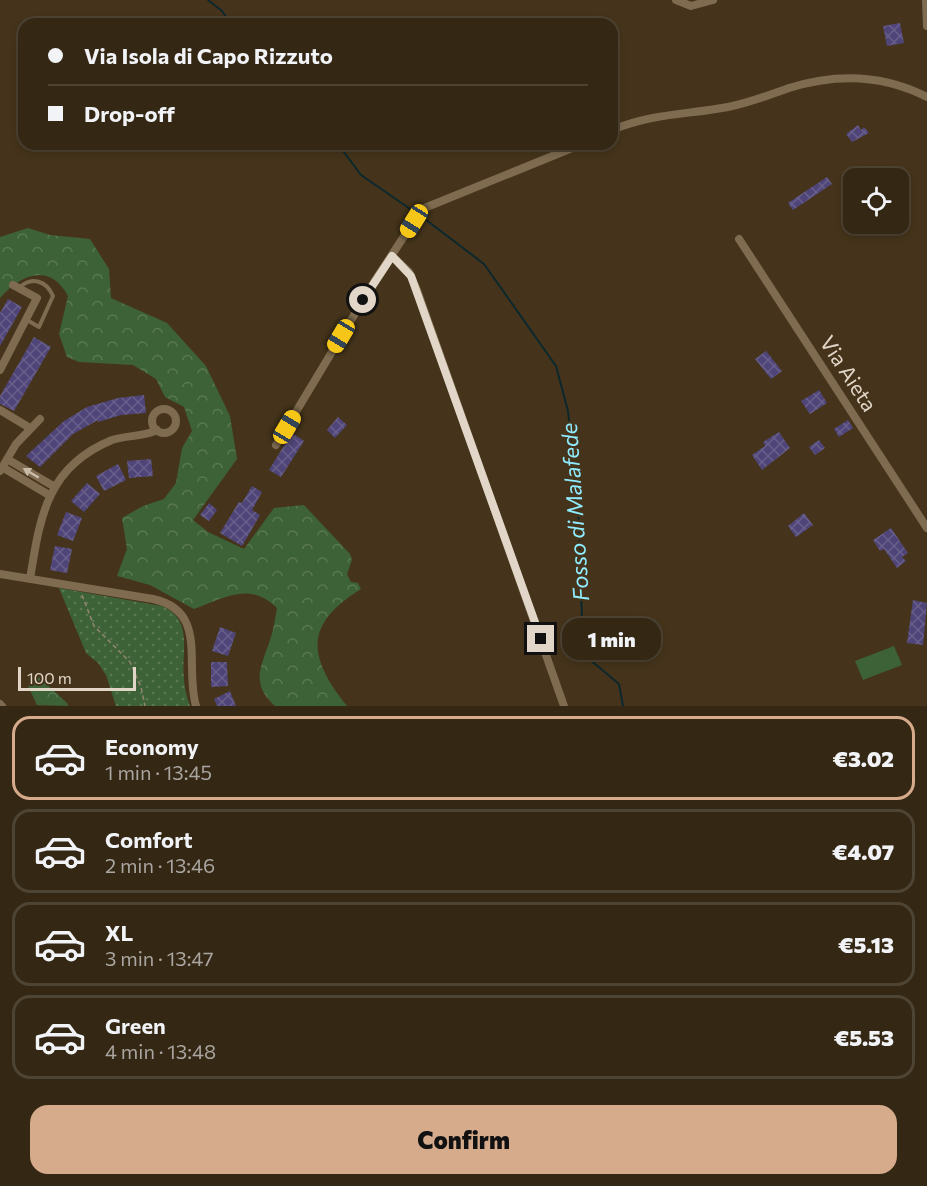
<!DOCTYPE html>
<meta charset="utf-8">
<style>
:root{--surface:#342714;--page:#3c2f1d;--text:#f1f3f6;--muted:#a9a5a0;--line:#4e4434;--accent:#d6ab8b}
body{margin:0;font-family:Commissioner,sans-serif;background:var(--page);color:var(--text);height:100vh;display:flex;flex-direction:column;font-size:22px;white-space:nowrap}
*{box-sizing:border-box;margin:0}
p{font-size:20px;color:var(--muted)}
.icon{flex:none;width:33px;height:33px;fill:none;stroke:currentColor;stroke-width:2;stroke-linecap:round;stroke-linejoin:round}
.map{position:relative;height:706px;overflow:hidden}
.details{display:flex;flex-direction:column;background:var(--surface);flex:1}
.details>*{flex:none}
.hud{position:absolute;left:18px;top:18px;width:600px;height:132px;border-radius:18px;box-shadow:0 3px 9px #0003,0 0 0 2px var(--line);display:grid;align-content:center;height:132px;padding:0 30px;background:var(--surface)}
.controls{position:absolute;left:843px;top:168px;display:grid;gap:12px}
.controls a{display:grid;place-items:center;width:66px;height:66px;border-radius:12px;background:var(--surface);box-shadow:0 3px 9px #0003,0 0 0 2px var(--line);font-size:30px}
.scale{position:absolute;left:18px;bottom:15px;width:118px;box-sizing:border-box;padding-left:6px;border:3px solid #e1d6c7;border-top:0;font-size:16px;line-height:21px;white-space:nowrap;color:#e1d6c7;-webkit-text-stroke:4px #45341b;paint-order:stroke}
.end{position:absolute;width:27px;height:27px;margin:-14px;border:8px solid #e1d6c7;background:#111;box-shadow:0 0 0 3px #111}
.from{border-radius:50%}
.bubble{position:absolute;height:42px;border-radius:18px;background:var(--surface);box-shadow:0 3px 9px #0003,0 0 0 2px var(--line);font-size:20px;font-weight:800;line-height:42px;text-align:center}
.car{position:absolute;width:18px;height:36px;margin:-18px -9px;border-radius:8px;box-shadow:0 0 4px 2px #0007;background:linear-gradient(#f5c518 24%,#345 0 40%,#f5c518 0 76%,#345 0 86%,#f5c518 0)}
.hud b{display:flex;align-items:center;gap:21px;height:57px;font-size:22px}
.hud b+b{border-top:2px solid var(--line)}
.hud i{width:15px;height:15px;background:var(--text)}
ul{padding:10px 0 0;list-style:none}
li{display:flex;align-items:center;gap:18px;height:84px;margin:0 12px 9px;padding:0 18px;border:3px solid var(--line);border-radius:18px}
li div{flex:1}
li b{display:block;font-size:22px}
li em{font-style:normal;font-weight:800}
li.active{border-color:var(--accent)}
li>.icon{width:54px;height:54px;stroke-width:1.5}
.action{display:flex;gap:12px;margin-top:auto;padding:12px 30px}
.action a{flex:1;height:69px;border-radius:18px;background:var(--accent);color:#111;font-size:24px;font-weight:800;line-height:69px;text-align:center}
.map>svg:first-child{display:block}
.grass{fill:#3d6238}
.forest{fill:url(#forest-crowns)}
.park{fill:url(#park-dots)}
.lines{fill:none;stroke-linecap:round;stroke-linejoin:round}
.stream{stroke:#0d282d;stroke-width:2}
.building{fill:url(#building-cross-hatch)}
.path{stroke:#948672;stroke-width:1.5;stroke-dasharray:4.5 3;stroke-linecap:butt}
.service{stroke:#7e6b50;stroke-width:4}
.minor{stroke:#7e6b50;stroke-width:8}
.oneway{fill:#c8bba9}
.route{stroke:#e1d6c7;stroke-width:8}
.labels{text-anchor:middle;stroke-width:5;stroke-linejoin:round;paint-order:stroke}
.street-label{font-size:21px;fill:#e1d6c7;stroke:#45341b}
.water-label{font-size:22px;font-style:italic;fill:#90edff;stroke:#45341b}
</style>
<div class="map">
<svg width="927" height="706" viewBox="0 0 927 706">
<defs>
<pattern id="forest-crowns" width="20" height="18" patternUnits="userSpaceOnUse" patternTransform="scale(1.5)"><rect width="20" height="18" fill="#3d6238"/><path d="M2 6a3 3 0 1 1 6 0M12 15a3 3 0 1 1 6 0" fill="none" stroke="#597853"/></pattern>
<pattern id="park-dots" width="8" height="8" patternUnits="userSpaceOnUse" patternTransform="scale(1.5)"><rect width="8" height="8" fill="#3d6238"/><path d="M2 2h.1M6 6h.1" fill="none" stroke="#597853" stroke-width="1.8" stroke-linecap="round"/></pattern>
<pattern id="building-cross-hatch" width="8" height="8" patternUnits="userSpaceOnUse" patternTransform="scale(1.5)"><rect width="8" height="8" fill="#4f4579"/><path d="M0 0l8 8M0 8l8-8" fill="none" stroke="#685f8b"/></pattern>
</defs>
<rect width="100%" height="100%" fill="#45341b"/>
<path class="grass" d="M 894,646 L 902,665 L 863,680 L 855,661 Z"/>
<path class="forest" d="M 28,228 L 50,235 L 90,239 L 109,269 L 111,298 L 167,323 L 206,366 L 230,416 L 237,459 L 193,520 L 208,532 L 244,549 L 274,508 L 304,505 L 350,554 L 352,560 L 347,574 L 351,582 L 358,583 L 361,589 C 303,625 308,657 347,706 L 275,706 C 249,682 262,666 271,637 C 274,628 275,618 277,608 C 250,581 224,598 194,609 L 150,585 L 117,576 L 127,549 L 122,518 L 143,506 L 164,499 L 176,483 L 182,448 L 192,431 L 184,407 L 165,397 L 156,379 L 133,365 L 79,362 L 67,357 L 59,334 L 68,296 C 50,262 21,274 0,298 L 0,237 Z
M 39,677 L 67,703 L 68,706 L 37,705 L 28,686 Z"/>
<path class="park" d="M 59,588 L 162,606 C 194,620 181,652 184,678 C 184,687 187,697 190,706 L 116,706 L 106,675 L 98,663 L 86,653 Z"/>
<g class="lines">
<path class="stream" d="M 208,0 L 222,11 L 231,24
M 338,144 L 361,175 L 416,213
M 421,216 L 484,264 L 556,366 L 568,411 L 578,505 L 583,648 L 588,658 L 619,684 L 623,706"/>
</g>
<path class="building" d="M 900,23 L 904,43 L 887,46 L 883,26 Z
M 858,125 L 861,130 L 864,127 L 869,133 L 852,142 L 846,134 Z
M 827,177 L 832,184 L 793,210 L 788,203 Z
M 8,299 L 22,307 L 0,346 L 0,313 Z
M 34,337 L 51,347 L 14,411 L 0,404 L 0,396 Z
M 766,351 L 782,371 L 771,379 L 755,359 Z
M 819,390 L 827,403 L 810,414 L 801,401 Z
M 144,395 L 146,413 L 121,415 L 98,422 L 98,420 L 73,434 L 40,467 L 26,456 L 64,421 L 87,407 L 118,398 Z
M 338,417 L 347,425 L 335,438 L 327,430 Z
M 848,420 L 853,428 L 839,437 L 834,429 Z
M 779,432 L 790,448 L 762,470 L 752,455 L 765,446 L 763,442 Z
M 292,433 L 304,441 L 281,477 L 269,470 Z
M 819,440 L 825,448 L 815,455 L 809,447 Z
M 151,459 L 153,476 L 129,478 L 127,461 Z
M 118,464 L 126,480 L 104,491 L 96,476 Z
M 87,483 L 100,494 L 84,512 L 71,501 Z
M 252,486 L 262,492 L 252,510 L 260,515 L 242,546 L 220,533 L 239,502 L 242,503 Z
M 209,503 L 217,510 L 209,521 L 200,515 Z
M 66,512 L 82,518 L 73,541 L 57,535 Z
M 804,513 L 813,525 L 796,537 L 788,526 Z
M 891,528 L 908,553 L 902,557 L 906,561 L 897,568 L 884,549 L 880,551 L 873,540 Z
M 55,546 L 72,549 L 67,573 L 50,570 Z
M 913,600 L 927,603 L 923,645 L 907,643 Z
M 220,627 L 236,633 L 228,656 L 212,651 Z
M 211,662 L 227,662 L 228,686 L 211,687 Z
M 230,691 L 236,706 L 217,706 L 214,699 Z"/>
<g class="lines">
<path class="path" d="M 82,595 L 94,626 L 130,662 L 141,687 L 145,706"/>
<path class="service" d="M 19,288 C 31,276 46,280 53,296 L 39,327 L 27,320"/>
<path class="minor" d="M 676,0 L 691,6 L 713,0
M 926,0 L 927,26
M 612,130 C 654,113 685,115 728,107 C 749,103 769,95 789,88 C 837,73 882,74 927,97
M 739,239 L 927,528
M 392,256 L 409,272 L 417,290 L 564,706
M 0,370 L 37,298 L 13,285
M152 421a12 12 0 1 1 24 0a12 12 0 1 1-24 0Z
M 0,410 L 30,428
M 276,445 L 374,282 L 422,209 L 582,144
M 7,459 L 55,487
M 2,467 L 49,495
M 0,471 L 16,444 L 40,419
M 0,574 L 153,599 C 209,611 184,666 196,706
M 30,579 C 40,518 46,467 112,440 C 127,435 144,437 157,430
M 0,704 L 2,706"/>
</g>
<defs><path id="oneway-solid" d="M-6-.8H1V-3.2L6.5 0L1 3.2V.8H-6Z" transform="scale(1.5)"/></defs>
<use class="oneway" href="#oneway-solid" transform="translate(31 473) rotate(-149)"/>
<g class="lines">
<path class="route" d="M 363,300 L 392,256 L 411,276 L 541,639"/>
</g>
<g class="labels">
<g class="street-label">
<text transform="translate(848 374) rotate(57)" y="7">Via Aieta</text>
</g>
<g class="water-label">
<text transform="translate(575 512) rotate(-94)" y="8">Fosso di Malafede</text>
</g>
</g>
</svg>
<div class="controls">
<a><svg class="icon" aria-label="locate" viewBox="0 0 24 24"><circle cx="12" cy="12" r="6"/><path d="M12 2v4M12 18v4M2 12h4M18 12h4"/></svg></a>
</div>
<div class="scale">100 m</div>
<i class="end from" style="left:363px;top:300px"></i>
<i class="end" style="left:541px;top:639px"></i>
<div class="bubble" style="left:562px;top:618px;width:99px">1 min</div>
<i class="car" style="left:414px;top:221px;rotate:212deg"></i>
<i class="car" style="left:341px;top:336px;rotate:211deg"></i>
<i class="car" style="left:287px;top:427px;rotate:31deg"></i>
<div class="hud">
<b><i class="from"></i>Via Isola di Capo Rizzuto</b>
<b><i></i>Drop-off</b>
</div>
</div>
<section class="details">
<ul>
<li class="active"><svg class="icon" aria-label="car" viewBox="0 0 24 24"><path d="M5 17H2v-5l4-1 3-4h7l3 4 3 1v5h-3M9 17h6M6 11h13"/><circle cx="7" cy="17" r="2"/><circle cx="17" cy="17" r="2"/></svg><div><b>Economy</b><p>1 min · 13:45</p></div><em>€3.02</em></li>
<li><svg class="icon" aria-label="car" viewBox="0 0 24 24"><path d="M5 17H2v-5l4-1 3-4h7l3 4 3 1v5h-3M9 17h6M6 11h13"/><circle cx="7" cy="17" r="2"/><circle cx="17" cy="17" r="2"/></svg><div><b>Comfort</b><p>2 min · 13:46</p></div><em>€4.07</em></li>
<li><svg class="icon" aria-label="car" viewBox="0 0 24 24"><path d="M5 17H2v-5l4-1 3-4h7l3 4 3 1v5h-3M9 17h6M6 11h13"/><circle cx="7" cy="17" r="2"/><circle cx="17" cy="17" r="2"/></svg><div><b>XL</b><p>3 min · 13:47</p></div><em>€5.13</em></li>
<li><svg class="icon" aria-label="car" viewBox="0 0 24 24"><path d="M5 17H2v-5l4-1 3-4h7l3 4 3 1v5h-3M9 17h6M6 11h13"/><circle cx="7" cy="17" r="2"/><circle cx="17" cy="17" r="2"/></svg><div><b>Green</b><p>4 min · 13:48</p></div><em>€5.53</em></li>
</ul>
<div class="action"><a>Confirm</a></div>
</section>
